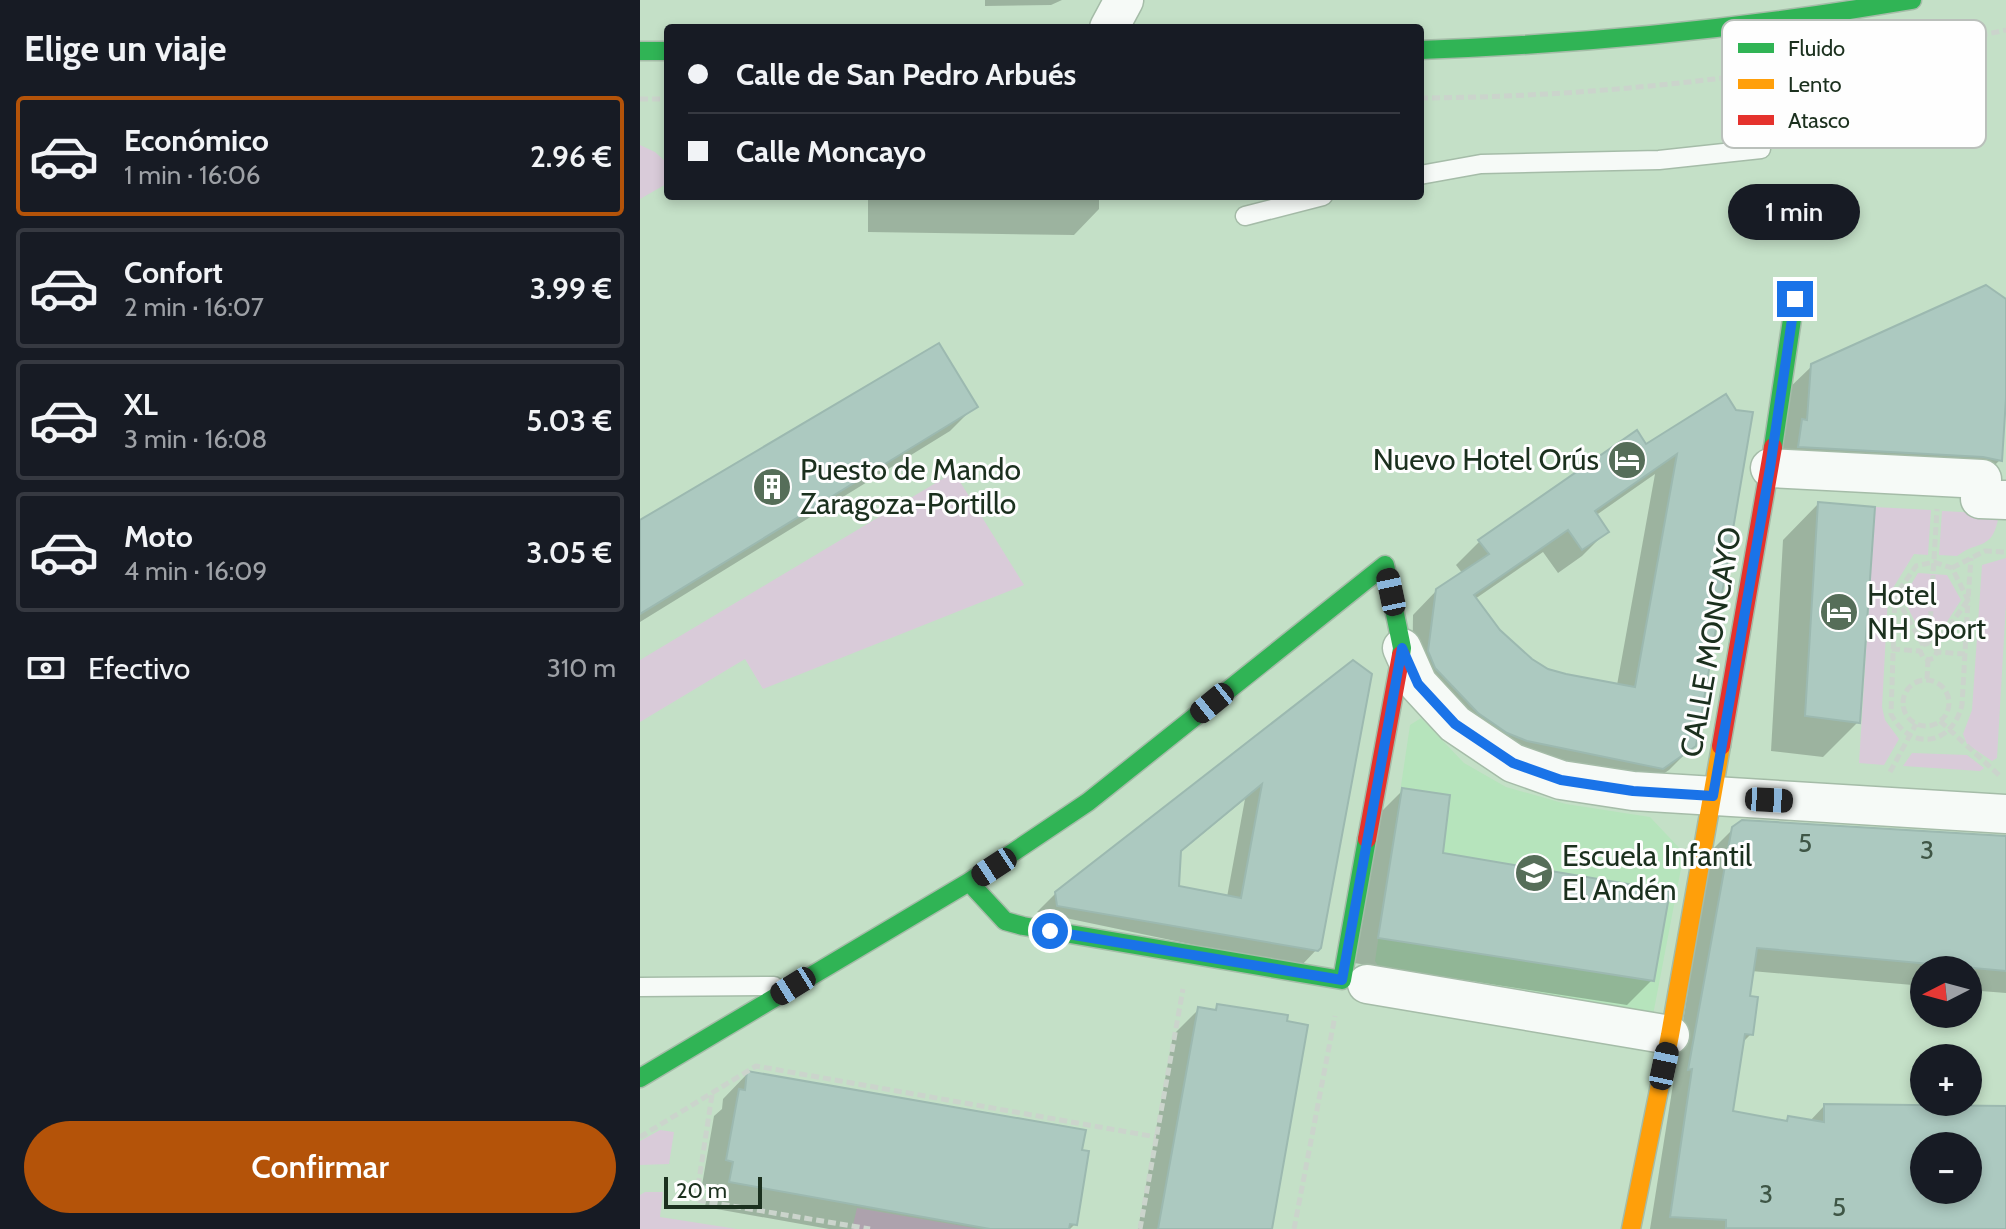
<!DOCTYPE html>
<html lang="es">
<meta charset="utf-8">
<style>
:root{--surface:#171b24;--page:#20242c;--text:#f1f3f6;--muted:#9ea1a6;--line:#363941;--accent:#b45309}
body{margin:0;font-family:Cabin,sans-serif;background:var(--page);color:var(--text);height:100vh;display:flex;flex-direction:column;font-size:30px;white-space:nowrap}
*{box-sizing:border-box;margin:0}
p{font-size:26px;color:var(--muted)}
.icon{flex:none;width:44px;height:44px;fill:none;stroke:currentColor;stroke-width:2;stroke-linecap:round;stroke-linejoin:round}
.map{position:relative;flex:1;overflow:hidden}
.side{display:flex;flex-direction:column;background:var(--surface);width:640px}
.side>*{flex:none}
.guide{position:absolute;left:24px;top:24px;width:760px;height:176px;border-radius:8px;box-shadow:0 4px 12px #0003;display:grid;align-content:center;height:176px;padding:0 24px;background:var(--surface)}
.needle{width:52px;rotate:264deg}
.controls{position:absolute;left:1270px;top:956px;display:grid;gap:16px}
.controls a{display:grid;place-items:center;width:72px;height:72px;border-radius:50%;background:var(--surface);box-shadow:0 4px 12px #0003;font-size:40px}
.scale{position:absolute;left:24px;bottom:20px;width:98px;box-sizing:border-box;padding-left:8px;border:4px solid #1b301e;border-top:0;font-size:22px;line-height:28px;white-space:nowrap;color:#1b301e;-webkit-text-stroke:6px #fefefe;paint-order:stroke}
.end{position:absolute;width:36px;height:36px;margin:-18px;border:10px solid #1a73e8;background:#fff;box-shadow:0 0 0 4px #fff}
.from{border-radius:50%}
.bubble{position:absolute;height:56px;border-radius:28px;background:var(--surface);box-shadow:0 4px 12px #0003;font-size:26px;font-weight:600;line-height:56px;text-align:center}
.car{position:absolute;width:24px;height:48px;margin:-24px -12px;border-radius:10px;box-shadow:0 0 6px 2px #0007;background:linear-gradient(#222 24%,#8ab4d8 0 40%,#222 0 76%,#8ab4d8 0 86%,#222 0)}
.guide b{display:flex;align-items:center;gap:28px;height:76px;font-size:30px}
.guide b+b{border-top:2px solid var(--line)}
.guide i{width:20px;height:20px;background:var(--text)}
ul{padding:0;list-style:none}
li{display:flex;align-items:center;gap:24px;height:120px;margin:0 16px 12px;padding:0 8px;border:4px solid var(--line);border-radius:8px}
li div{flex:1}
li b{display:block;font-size:30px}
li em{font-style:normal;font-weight:600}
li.selected{border-color:var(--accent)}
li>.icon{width:72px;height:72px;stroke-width:1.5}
h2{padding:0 24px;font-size:36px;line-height:96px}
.pay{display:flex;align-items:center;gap:20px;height:88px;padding:0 24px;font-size:30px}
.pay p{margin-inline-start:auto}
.button{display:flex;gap:16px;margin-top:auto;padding:16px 24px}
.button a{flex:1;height:92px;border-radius:48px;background:var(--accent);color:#fff;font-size:32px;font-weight:600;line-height:92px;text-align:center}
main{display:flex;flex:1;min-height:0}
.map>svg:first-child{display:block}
.built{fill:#b6e4bc}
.green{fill:#d9cbd9}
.shadow{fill:#0003;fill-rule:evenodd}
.building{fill:#acc9c0;stroke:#9cb9b0;stroke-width:2;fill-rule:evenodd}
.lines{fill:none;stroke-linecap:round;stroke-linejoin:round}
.lane-casing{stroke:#a5bca8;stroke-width:21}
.street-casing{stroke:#a5bca8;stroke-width:41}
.fast-casing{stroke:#a5bca8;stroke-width:21}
.slow-casing{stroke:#a5bca8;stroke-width:21}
.jam-casing{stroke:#a5bca8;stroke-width:21}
.path{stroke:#cbd4cc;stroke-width:5;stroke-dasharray:8 4;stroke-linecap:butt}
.lane{stroke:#f6faf7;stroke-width:18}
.street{stroke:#f6faf7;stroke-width:38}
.fast{stroke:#30b455;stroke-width:18}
.slow{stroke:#ff9f0a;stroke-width:18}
.jam{stroke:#e5322d;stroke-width:18}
.route{stroke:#1a73e8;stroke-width:10}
.labels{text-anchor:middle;stroke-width:6;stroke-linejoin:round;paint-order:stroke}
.number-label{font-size:26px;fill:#3f5646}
.poi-label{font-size:30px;fill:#1b301e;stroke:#fefefe;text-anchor:start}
.street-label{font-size:30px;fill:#1b301e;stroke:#fefefe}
.key{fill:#fefefe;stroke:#bac0bb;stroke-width:2}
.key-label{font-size:22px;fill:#1b301e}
</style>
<main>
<section class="side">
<h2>Elige un viaje</h2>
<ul>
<li class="selected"><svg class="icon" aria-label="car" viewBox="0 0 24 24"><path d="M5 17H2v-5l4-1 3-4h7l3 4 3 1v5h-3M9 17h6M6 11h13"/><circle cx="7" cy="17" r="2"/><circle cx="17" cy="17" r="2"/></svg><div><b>Económico</b><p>1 min · 16:06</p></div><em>2.96 €</em></li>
<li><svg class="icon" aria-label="car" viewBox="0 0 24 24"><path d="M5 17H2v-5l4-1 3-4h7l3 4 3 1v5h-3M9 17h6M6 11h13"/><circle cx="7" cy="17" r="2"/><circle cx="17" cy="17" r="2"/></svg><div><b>Confort</b><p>2 min · 16:07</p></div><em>3.99 €</em></li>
<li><svg class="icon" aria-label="car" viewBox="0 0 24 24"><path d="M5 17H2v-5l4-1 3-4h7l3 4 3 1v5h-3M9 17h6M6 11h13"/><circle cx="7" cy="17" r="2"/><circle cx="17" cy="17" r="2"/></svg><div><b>XL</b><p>3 min · 16:08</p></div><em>5.03 €</em></li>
<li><svg class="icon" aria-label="car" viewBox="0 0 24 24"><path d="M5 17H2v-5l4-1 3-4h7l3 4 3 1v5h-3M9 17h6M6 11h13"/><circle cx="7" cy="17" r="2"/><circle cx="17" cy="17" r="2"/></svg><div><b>Moto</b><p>4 min · 16:09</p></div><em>3.05 €</em></li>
</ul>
<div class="pay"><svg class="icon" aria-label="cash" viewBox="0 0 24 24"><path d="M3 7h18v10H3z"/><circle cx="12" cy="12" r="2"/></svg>Efectivo<p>310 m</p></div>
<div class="button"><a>Confirmar</a></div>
</section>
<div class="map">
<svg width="1366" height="1229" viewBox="0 0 1366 1229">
<rect width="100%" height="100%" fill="#c4e0c7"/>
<path class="built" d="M 781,718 L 824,763 L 866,787 L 926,804 L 1010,817 L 1044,853 L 1013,1015 L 743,973 L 735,961 L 770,725 Z"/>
<path class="green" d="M 0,145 L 15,152 L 28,164 L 28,183 L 0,199 Z
M 314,472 L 384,585 L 123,689 L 105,659 L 0,722 L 0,660 Z
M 1235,507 L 1291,510 L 1288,555 L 1274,554 L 1248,596 L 1242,707 L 1245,720 L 1259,739 L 1244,765 L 1219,763 Z
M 1302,511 L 1359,514 C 1353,552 1339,539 1317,556 L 1299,555 Z
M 1366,558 L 1366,603 L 1357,758 L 1352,761 L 1327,744 L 1323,734 L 1332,710 L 1342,565 Z
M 1278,573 L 1307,575 L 1321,600 L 1305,625 L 1276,624 L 1263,598 Z
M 1272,753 L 1327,755 L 1344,768 L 1340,771 L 1263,766 Z
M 20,1130 L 34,1132 L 29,1164 L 0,1165 L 0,1141 Z
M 5,1192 L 23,1192 L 20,1217 L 97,1229 L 0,1229 L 0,1195 Z
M 217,1208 L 340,1229 L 212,1229 Z"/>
<path class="shadow" d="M 345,0 L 422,0 L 411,5 L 345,6 Z
M 228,196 L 459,196 L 459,209 L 434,235 L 228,232 Z
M 1366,301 L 1366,370 L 1360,460 L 1334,485 L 1134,472 L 1146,391 L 1172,366 Z
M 335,406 L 310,431 L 0,622 L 0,523 Z
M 1095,411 L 1054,745 L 1029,770 L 997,792 L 863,764 L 772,692 L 773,615 L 797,590 L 823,574 L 816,565 L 840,541 L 1006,447 ZM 1015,474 L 977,685 L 907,671 L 891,661 L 858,631 L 835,599 L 903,552 L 918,573 L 942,556 L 966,532 L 955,516 Z
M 1178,504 L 1218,722 L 1183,757 L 1131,751 L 1143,540 Z
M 713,663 L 679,947 L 660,967 L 397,912 L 416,893 ZM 605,799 L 587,897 L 537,888 L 538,854 Z
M 763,790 L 801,854 L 1012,980 L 987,1005 L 714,963 L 738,815 Z
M 1093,829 L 1366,838 L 1366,993 L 1328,990 L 1328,970 L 1284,970 L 1284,986 L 1111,971 L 1107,998 L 1111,1034 L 1101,1044 L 1091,1113 L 1144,1123 L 1149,1119 L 1169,1122 L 1184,1106 L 1366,1108 L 1366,1229 L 1010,1229 L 1070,852 ZM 1284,1146 L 1328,1146 L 1328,1190 L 1284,1190 Z
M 578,1006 L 630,1229 L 498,1229 L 533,1035 L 558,1010 L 573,1012 Z
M 108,1073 L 435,1224 L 430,1229 L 189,1229 L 65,1207 L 68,1186 L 62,1185 L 74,1116 L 82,1109 L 83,1099 Z"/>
<path class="building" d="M 1346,285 L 1366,299 L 1366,398 L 1362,461 L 1343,457 L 1158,447 L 1162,419 L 1167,420 L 1171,364 Z
M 299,343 L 338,407 L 0,614 L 0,520 Z
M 1086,394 L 1096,410 L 1113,412 L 1056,746 L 1023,769 L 887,741 L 867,733 L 838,713 L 795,668 L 788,651 L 796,589 L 849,554 L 838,540 L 997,430 L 1006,444 ZM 1037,454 L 995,687 L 926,674 L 908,669 L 892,659 L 860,630 L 834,595 L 928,530 L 942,550 L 969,532 L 955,511 Z
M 1178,502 L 1235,507 L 1220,723 L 1165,716 Z
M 713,660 L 732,674 L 681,948 L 678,951 L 417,906 L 415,892 ZM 622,784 L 601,898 L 539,886 L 541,851 Z
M 762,788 L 810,795 L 803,853 L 1030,891 L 1014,981 L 738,938 Z
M 1102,820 L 1366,836 L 1366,971 L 1117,948 L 1110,996 L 1118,997 L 1113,1035 L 1105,1034 L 1093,1111 L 1147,1121 L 1148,1116 L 1184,1122 L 1184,1104 L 1366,1106 L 1366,1229 L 1086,1228 L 1086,1220 L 1030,1217 L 1052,1069 L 1048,1070 L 1092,827 ZM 1284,1146 L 1328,1146 L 1328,1190 L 1284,1190 Z
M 577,1004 L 648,1015 L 647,1021 L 668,1025 L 632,1229 L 518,1229 L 558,1007 L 576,1010 Z
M 107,1071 L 446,1130 L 442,1150 L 449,1151 L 437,1225 L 430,1224 L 429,1229 L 350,1229 L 89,1182 L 93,1162 L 86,1160 L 99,1089 L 105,1090 Z"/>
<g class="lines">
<g class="lane-casing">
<path id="lane" d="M 780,175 L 841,164 L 1019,160 L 1121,149
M 605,216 L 683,196
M 0,987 L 134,986"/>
</g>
<g class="street-casing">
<path id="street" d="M 469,28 L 484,0
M 1130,468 L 1342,479 L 1340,499 L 1366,500
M 762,648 L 778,684 L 815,724 L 873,763 L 921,780 L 993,791 L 1366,814
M 727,984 L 1030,1035"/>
</g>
<g class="fast-casing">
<path id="fast" d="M 780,50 C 945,44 1109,28 1272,0
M 0,51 L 28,51
M 1133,447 L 1155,299
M 329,882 L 365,921 L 383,926 L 702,980 L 727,839
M 0,1078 L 329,882 L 448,802 L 745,565 L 762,648 L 761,655"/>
</g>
<g class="slow-casing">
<path id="slow" d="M 991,1229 L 1030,1035 L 1081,746"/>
</g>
<g class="jam-casing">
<path id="jam" d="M 1081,746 L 1133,447
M 727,839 L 761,655"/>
</g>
<path class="path" d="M 780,98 C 976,97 1174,71 1366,30
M 0,99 L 28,99
M 1294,562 L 1312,568 L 1328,600 L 1322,705 C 1312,746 1270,752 1251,714 L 1255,596 L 1276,566 Z
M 1312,568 L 1345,551 L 1366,552
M 1256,597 L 1283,645
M 1289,643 L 1297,509
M 1295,646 L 1328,600 L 1331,558
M 1252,649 L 1280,651
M 1297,652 L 1295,646 L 1289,643 L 1283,645 L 1280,651 L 1283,657 L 1288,660 L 1294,658 L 1297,652 L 1325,654
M 1287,679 L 1288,660
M1263 703a23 23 0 1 1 46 0a23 23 0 1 1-46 0Z
M 1300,721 L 1361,777
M 1250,772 L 1276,724
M 72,1095 L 56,1200 L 230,1229
M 0,1137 L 116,1066 L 516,1137
M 500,1229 L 543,989
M 654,1229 L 695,1016"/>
<use href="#lane" class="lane"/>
<use href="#street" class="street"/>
<use href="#fast" class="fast"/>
<use href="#slow" class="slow"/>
<use href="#jam" class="jam"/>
</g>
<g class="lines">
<path class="route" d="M 410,931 L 702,980 L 762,648 L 778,684 L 815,724 L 873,763 L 921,780 L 993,791 L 1073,796 L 1130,468 L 1155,299"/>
</g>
<defs>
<g id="hotel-disc" transform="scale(2)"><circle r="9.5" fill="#566e59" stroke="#fefefe"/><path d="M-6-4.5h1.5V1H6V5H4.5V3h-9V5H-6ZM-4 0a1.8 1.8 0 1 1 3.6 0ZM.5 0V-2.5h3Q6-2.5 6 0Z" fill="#fff"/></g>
<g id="building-disc" transform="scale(2)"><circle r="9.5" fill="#566e59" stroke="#fefefe"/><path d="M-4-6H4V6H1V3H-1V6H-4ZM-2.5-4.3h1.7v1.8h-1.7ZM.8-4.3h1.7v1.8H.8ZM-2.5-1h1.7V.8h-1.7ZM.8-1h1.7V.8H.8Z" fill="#fff"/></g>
<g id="school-disc" transform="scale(2)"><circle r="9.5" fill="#566e59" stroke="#fefefe"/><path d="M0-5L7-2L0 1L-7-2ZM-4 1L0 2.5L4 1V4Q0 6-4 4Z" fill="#fff"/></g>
</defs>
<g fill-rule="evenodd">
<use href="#hotel-disc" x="987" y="460"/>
<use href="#building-disc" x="132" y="487"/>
<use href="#hotel-disc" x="1199" y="612"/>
<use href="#school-disc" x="894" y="873"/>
</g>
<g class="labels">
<g class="number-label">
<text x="1165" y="852">5</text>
<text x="1287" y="859">3</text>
<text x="1126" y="1203">3</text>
<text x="1199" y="1216">5</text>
</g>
<g class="poi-label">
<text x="959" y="470" text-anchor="end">Nuevo Hotel Orús</text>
<text x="160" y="480">Puesto de Mando<tspan x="160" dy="34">Zaragoza-Portillo</tspan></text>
<text x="1227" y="605">Hotel<tspan x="1227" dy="34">NH Sport</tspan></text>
<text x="922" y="866">Escuela Infantil<tspan x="922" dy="34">El Andén</tspan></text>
</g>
<g class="street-label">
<text transform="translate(1071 642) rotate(-80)" y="10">CALLE MONCAYO</text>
</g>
</g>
<rect x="1082" y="20" width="264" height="128" rx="12" class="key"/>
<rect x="1098" y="43" width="36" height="10" fill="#30b455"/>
<rect x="1098" y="79" width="36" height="10" fill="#ff9f0a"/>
<rect x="1098" y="115" width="36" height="10" fill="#e5322d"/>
<g class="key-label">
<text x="1148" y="56">Fluido</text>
<text x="1148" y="92">Lento</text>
<text x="1148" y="128">Atasco</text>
</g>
</svg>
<div class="controls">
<a><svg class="needle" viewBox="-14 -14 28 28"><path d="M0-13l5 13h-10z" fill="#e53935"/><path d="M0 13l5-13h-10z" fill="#9ea1a6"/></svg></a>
<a>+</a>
<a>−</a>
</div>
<div class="scale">20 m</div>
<i class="end from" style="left:410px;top:931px"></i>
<i class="end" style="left:1155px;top:299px"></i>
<div class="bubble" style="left:1088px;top:184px;width:132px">1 min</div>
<i class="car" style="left:751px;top:592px;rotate:348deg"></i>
<i class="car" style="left:572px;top:703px;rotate:231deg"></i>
<i class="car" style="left:1129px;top:800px;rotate:93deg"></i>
<i class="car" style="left:354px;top:867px;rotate:237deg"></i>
<i class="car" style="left:153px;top:986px;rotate:238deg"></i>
<i class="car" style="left:1024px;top:1066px;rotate:12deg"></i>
<div class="guide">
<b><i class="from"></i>Calle de San Pedro Arbués</b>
<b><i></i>Calle Moncayo</b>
</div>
</div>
</main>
